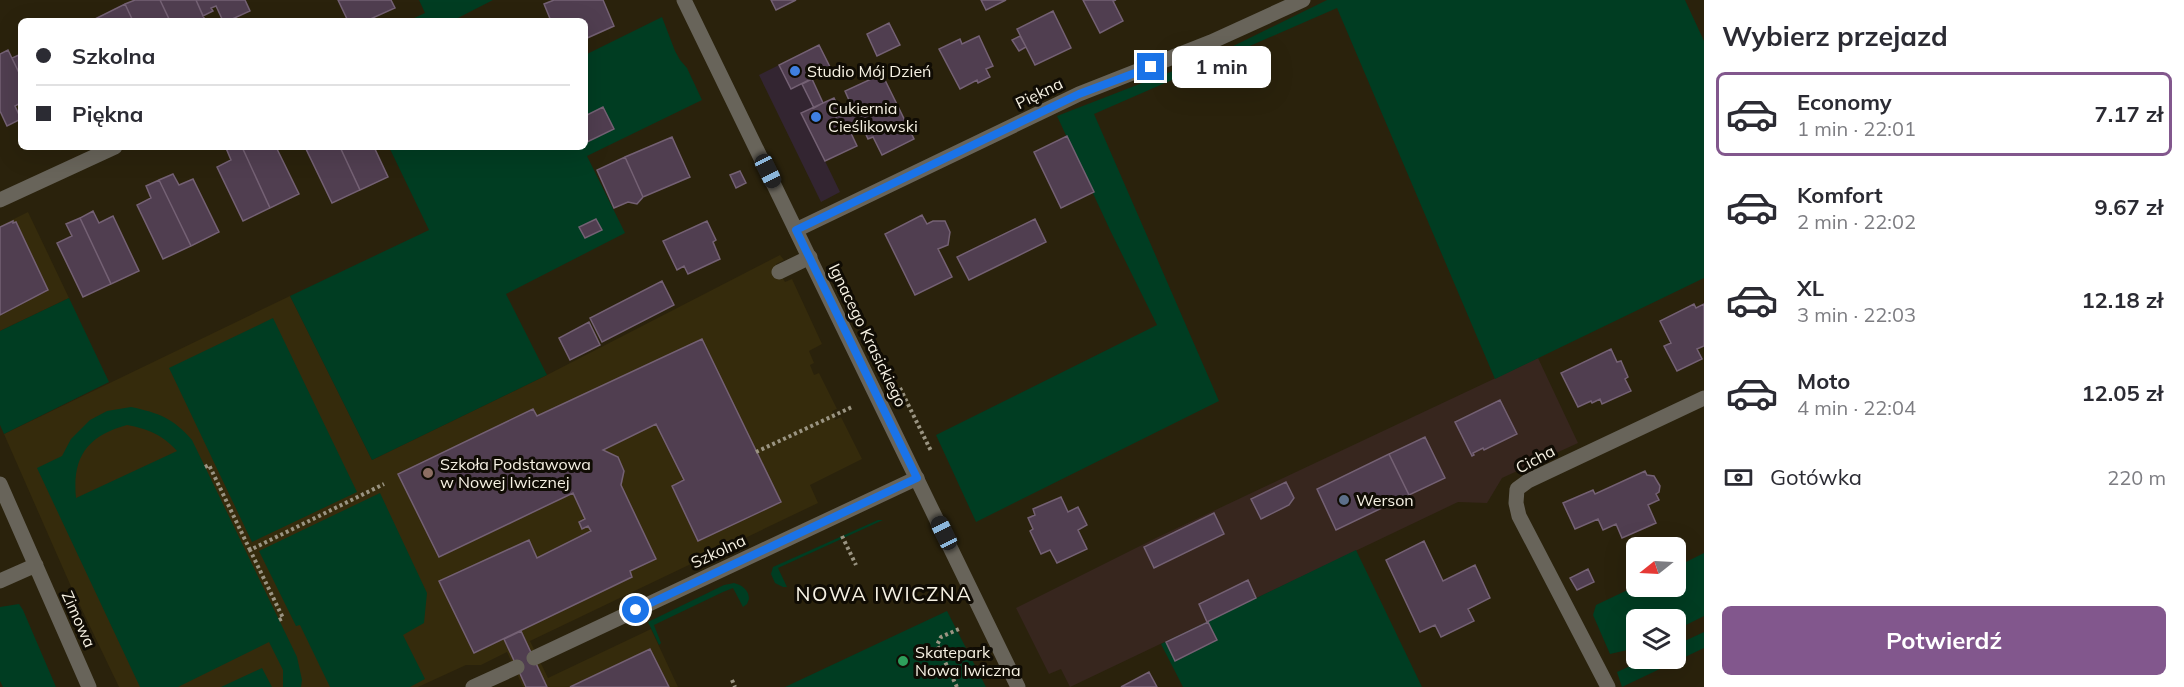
<!DOCTYPE html>
<html lang="pl">
<meta charset="utf-8">
<style>
:root{--surface:#fff;--page:#f7f7f7;--text:#2b2b33;--muted:#7c7c81;--line:#e1e1e2;--accent:#82578d}
body{margin:0;font-family:Mulish,sans-serif;background:var(--page);color:var(--text);height:100vh;display:flex;flex-direction:column;font-size:22px;white-space:nowrap}
*{box-sizing:border-box;margin:0}
p{font-size:20px;color:var(--muted)}
.icon{flex:none;width:33px;height:33px;fill:none;stroke:currentColor;stroke-width:2;stroke-linecap:round;stroke-linejoin:round}
.map{position:relative;flex:1;overflow:hidden}
.sheet{display:flex;flex-direction:column;background:var(--surface);width:480px}
.sheet>*{flex:none}
.guide{position:absolute;left:18px;top:18px;width:570px;height:132px;border-radius:9px;box-shadow:0 6px 24px #0002;display:grid;align-content:center;height:132px;padding:0 18px;background:var(--surface)}
.needle{width:39px;rotate:252deg}
.controls{position:absolute;left:1626px;top:537px;display:grid;gap:12px}
.controls a{display:grid;place-items:center;width:60px;height:60px;border-radius:9px;background:var(--surface);box-shadow:0 6px 24px #0002;font-size:30px}
.end{position:absolute;width:27px;height:27px;margin:-14px;border:8px solid #1a73e8;background:#fff;box-shadow:0 0 0 3px #fff}
.from{border-radius:50%}
.bubble{position:absolute;height:42px;border-radius:9px;background:var(--surface);box-shadow:0 6px 24px #0002;font-size:20px;font-weight:700;line-height:42px;text-align:center}
.car{position:absolute;width:18px;height:36px;margin:-18px -9px;border-radius:8px;box-shadow:0 0 4px 2px #0007;background:linear-gradient(#222 24%,#8ab4d8 0 40%,#222 0 76%,#8ab4d8 0 86%,#222 0)}
.guide b{display:flex;align-items:center;gap:21px;height:57px;font-size:22px}
.guide b+b{border-top:2px solid var(--line)}
.guide i{width:15px;height:15px;background:var(--text)}
ul{padding:0;list-style:none}
li{display:flex;align-items:center;gap:18px;height:84px;margin:0 12px 9px;padding:0 6px;border:3px solid transparent;border-radius:9px}
li div{flex:1}
li b{display:block;font-size:22px}
li em{font-style:normal;font-weight:700}
li.on{border-color:var(--accent)}
li>.icon{width:54px;height:54px;stroke-width:1.5}
h2{padding:0 18px;font-size:27px;line-height:72px}
.pay{display:flex;align-items:center;gap:15px;height:66px;padding:0 18px;font-size:22px}
.pay p{margin-inline-start:auto}
.button{display:flex;gap:12px;margin-top:auto;padding:12px 18px}
.button a{flex:1;height:69px;border-radius:9px;background:var(--accent);color:#fff;font-size:24px;font-weight:700;line-height:69px;text-align:center}
main{display:flex;flex:1;min-height:0}
.map>svg:first-child{display:block}
.commercial{fill:#332531}
.industrial{fill:#37261e}
.built{fill:#352b0c}
.green{fill:#003d22;fill-rule:evenodd}
.building{fill:#503e50;stroke:#746174;stroke-width:1.5}
.lines{fill:none;stroke-linecap:round;stroke-linejoin:round}
.path{stroke:#9a9482;stroke-width:4;stroke-dasharray:3 3;stroke-linecap:butt}
.service{stroke:#68645a;stroke-width:15}
.minor{stroke:#68645a;stroke-width:15}
.tertiary{stroke:#68645a;stroke-width:15}
.route{stroke:#1a73e8;stroke-width:8}
.shop-dot{fill:#3f7fe0;stroke:#100c04;stroke-width:2}
.education-dot{fill:#8d6e63;stroke:#100c04;stroke-width:2}
.service-dot{fill:#5c6f8a;stroke:#100c04;stroke-width:2}
.leisure-dot{fill:#2e9e5b;stroke:#100c04;stroke-width:2}
.labels{text-anchor:middle;stroke-width:6;stroke-linejoin:round;paint-order:stroke}
.poi-label{font-size:16px;fill:#f7f2e4;stroke:#100c04;text-anchor:start}
.street-label{font-size:16px;fill:#f7f2e4;stroke:#100c04}
.quarter-label{font-size:20px;letter-spacing:1.5px;fill:#f7f2e4;stroke:#100c04}
</style>
<main>
<div class="map">
<svg width="1704" height="687" viewBox="0 0 1704 687">
<rect width="100%" height="100%" fill="#2a220c"/>
<path class="commercial" d="M 819,45 L 831,69 L 812,80 L 823,103 L 834,98 L 841,112 L 836,115 L 850,131 L 857,146 L 825,161 L 840,192 L 821,202 L 759,75 Z"/>
<path class="industrial" d="M 1538,358 L 1578,443 L 1502,478 L 1487,503 L 1458,502 L 1070,687 L 1061,669 L 1049,674 L 1016,608 L 1156,538 Z"/>
<path class="built" d="M 28,212 L 69,298 L 0,331 L 0,226 Z
M 780,255 L 784,260 L 776,264 L 779,272 L 785,282 L 792,279 L 822,344 L 809,351 L 814,363 L 810,365 L 814,375 L 819,373 L 837,409 L 832,411 L 835,420 L 841,417 L 862,459 L 810,485 L 818,503 L 530,641 L 548,678 L 651,629 L 678,687 L 523,687 L 507,652 L 481,665 L 466,665 L 418,687 L 119,687 L 73,591 L 4,434 L 290,296 L 372,460 L 547,375 Z"/>
<path class="green" d="M 419,0 L 493,0 L 452,21 L 408,21 L 425,13 Z
M 1327,0 L 1685,0 L 1704,41 L 1704,278 L 1495,379 L 1337,8 L 1094,114 L 1219,401 L 976,522 L 936,435 L 1157,325 L 1110,230 L 1057,116 L 1217,54 Z
M 662,17 L 675,51 L 680,60 L 687,68 L 702,100 L 587,156 L 625,233 L 506,294 L 547,375 L 372,460 L 290,296 L 429,230 L 389,147 L 585,147 L 585,55 Z
M 69,298 L 109,382 L 4,434 L 0,425 L 0,331 Z
M 273,318 L 357,492 L 252,542 L 169,368 Z
M 131,407 C 159,413 173,418 192,440 L 297,657 L 302,680 L 301,687 L 283,687 L 283,670 L 269,642 L 178,687 L 140,687 L 37,468 L 62,456 L 71,439 L 90,420 L 107,411 ZM 127,425 C 148,429 163,435 177,451 L 76,498 C 72,457 87,436 127,425 Z
M 380,493 L 427,593 L 424,623 L 403,635 L 425,679 L 410,687 L 330,687 L 300,625 L 296,626 L 259,551 Z
M 878,520 L 883,520 L 778,568 L 787,587 L 783,587 L 775,583 L 771,574 L 773,567 Z
M 1356,550 L 1422,687 L 1183,687 L 1161,644 Z
M 1704,553 L 1704,616 L 1676,630 L 1676,620 L 1636,620 L 1636,648 L 1610,654 L 1593,615 L 1596,605 L 1636,586 L 1676,586 L 1676,567 Z
M 734,583 C 742,585 749,590 749,599 L 747,604 L 743,607 L 733,588 L 723,592 L 654,625 L 661,643 L 659,645 L 648,622 L 724,585 Z
M 19,604 L 23,610 L 56,687 L 3,687 L 0,681 L 0,607 Z
M 947,611 L 986,687 L 785,687 Z
M 1704,632 L 1704,648 L 1622,687 L 1617,672 L 1646,659 L 1676,658 L 1676,645 Z
M 262,668 L 272,687 L 221,687 Z"/>
<path class="building" d="M 135,0 L 160,0 L 170,21 L 133,21 L 125,4 Z
M 160,0 L 196,0 L 205,20 L 170,21 Z
M 196,0 L 245,0 L 250,11 L 228,21 L 223,21 L 216,6 L 211,8 L 213,11 L 203,16 Z
M 338,0 L 391,0 L 395,8 L 366,21 L 348,21 Z
M 554,0 L 603,0 L 614,26 L 585,39 L 585,21 L 551,21 L 544,4 Z
M 771,0 L 796,0 L 776,10 Z
M 981,0 L 1006,0 L 986,10 Z
M 1083,0 L 1116,0 L 1113,1 L 1123,21 L 1100,33 Z
M 125,4 L 133,21 L 97,21 L 95,19 Z
M 1053,11 L 1071,48 L 1035,65 L 1017,29 Z
M 889,23 L 900,45 L 877,56 L 867,34 Z
M 979,36 L 993,66 L 986,69 L 990,77 L 978,83 L 977,80 L 960,89 L 939,49 L 960,39 L 962,44 Z
M 1020,36 L 1026,47 L 1019,51 L 1012,40 Z
M 819,45 L 831,69 L 791,89 L 779,65 Z
M 8,50 L 21,77 L 21,106 L 20,103 L 15,106 L 21,119 L 7,126 L 0,111 L 0,54 Z
M 21,54 L 21,77 L 12,58 Z
M 882,74 L 914,139 L 882,155 L 873,137 L 868,139 L 862,126 L 845,134 L 835,115 L 852,107 L 845,91 Z
M 812,79 L 823,103 L 814,108 L 802,84 Z
M 834,98 L 841,112 L 835,115 L 845,134 L 850,131 L 857,146 L 825,161 L 801,113 Z
M 603,107 L 614,129 L 585,143 L 585,116 Z
M 1067,136 L 1094,192 L 1061,208 L 1034,152 Z
M 672,137 L 690,177 L 643,197 L 625,157 Z
M 228,147 L 242,147 L 270,208 L 243,221 L 217,167 L 231,160 L 226,148 Z
M 242,147 L 276,147 L 299,194 L 270,208 Z
M 310,147 L 340,147 L 360,190 L 332,203 L 306,149 Z
M 340,147 L 374,147 L 388,177 L 360,190 Z
M 625,157 L 643,197 L 637,204 L 628,202 L 614,208 L 597,170 Z
M 740,171 L 746,183 L 736,188 L 730,175 Z
M 173,174 L 179,185 L 193,179 L 219,232 L 191,246 L 159,180 Z
M 159,180 L 191,246 L 163,259 L 137,205 L 151,198 L 146,186 Z
M 93,211 L 99,223 L 113,216 L 139,271 L 111,284 L 80,218 Z
M 922,215 L 927,224 L 933,221 L 945,221 L 950,232 L 948,245 L 938,249 L 952,277 L 915,295 L 885,234 Z
M 80,218 L 111,284 L 83,297 L 57,243 L 72,236 L 66,224 Z
M 596,219 L 602,230 L 585,238 L 579,227 Z
M 1035,219 L 1046,242 L 969,280 L 957,257 Z
M 13,221 L 13,223 L 16,222 L 48,290 L 0,315 L 0,227 Z
M 707,221 L 716,240 L 713,242 L 720,259 L 688,274 L 684,266 L 677,270 L 663,241 Z
M 662,281 L 674,305 L 602,342 L 590,318 Z
M 1694,304 L 1696,308 L 1704,304 L 1704,346 L 1697,349 L 1702,359 L 1677,371 L 1664,346 L 1671,343 L 1660,321 Z
M 589,322 L 600,345 L 570,360 L 559,338 Z
M 702,339 L 781,502 L 698,541 L 672,486 L 684,480 L 656,424 L 603,450 L 618,457 L 624,471 L 621,485 L 656,559 L 630,571 L 632,577 L 474,653 L 439,581 L 529,540 L 537,558 L 591,531 L 588,526 L 582,529 L 579,522 L 585,519 L 573,493 L 439,557 L 398,474 L 533,409 L 537,416 Z
M 1611,349 L 1617,362 L 1621,361 L 1628,377 L 1625,379 L 1631,391 L 1602,404 L 1600,399 L 1592,403 L 1591,401 L 1578,407 L 1561,373 Z
M 1500,400 L 1517,434 L 1484,450 L 1483,448 L 1473,453 L 1474,455 L 1472,456 L 1455,422 Z
M 1425,437 L 1445,478 L 1409,495 L 1389,454 Z
M 1389,454 L 1409,495 L 1336,530 L 1317,489 Z
M 1645,471 L 1647,475 L 1654,476 L 1660,486 L 1659,492 L 1656,494 L 1659,500 L 1648,505 L 1656,523 L 1622,538 L 1616,524 L 1603,530 L 1598,519 L 1575,529 L 1563,503 L 1593,490 L 1595,494 Z
M 1286,482 L 1294,498 L 1289,505 L 1261,519 L 1251,499 Z
M 1061,497 L 1068,512 L 1078,507 L 1087,525 L 1078,530 L 1087,549 L 1057,563 L 1050,550 L 1041,554 L 1030,531 L 1033,529 L 1028,518 L 1035,515 L 1033,509 Z
M 1214,513 L 1224,534 L 1154,568 L 1144,547 Z
M 1424,541 L 1443,581 L 1475,565 L 1490,598 L 1468,609 L 1474,621 L 1441,637 L 1435,625 L 1420,632 L 1386,560 Z
M 1588,569 L 1594,582 L 1577,590 L 1570,578 Z
M 1248,580 L 1256,598 L 1207,622 L 1199,604 Z
M 1208,622 L 1217,640 L 1175,661 L 1166,642 Z
M 521,631 L 547,687 L 526,687 L 517,667 L 504,639 Z
M 650,649 L 669,687 L 570,687 Z
M 1149,672 L 1157,687 L 1121,687 Z"/>
<g class="lines">
<path class="path" d="M 900,388 L 931,451
M 756,452 L 852,407
M 205,467 L 209,465 L 250,550
M 842,536 L 856,565
M 279,620 L 283,618 L 250,550 L 384,484
M 732,680 L 735,687
M 957,687 L 937,645 L 941,637 L 959,629"/>
<path class="service" d="M 0,200 L 115,147
M 779,272 L 810,257"/>
<path class="minor" d="M 796,230 L 1079,94 L 1211,42 L 1303,0
M 0,484 L 89,687
M 0,581 L 36,565
M 534,658 L 917,478
M 473,687 L 517,667
M 1608,687 L 1519,516 L 1516,503 L 1517,489 L 1528,481 L 1704,398"/>
<path class="tertiary" d="M 684,0 L 1018,687"/>
</g>
<g class="lines">
<path class="route" d="M 636,610 L 917,478 L 796,230 L 1079,94 L 1151,67"/>
</g>
<g class="shop-dot">
<circle cx="795" cy="71" r="6"/>
<circle cx="816" cy="117" r="6"/>
</g>
<circle class="education-dot" cx="428" cy="473" r="6"/>
<circle class="service-dot" cx="1344" cy="500" r="6"/>
<circle class="leisure-dot" cx="903" cy="661" r="6"/>
<g class="labels">
<g class="poi-label">
<text x="807" y="77">Studio Mój Dzień</text>
<text x="828" y="114">Cukiernia<tspan x="828" dy="18">Cieślikowski</tspan></text>
<text x="440" y="470">Szkoła Podstawowa<tspan x="440" dy="18">w Nowej Iwicznej</tspan></text>
<text x="1356" y="506">Werson</text>
<text x="915" y="658">Skatepark<tspan x="915" dy="18">Nowa Iwiczna</tspan></text>
</g>
<g class="street-label">
<text transform="translate(1039 93) rotate(-26)" y="6">Piękna</text>
<text transform="translate(868 335) rotate(64)" y="6">Ignacego Krasickiego</text>
<text transform="translate(1535 459) rotate(-28)" y="6">Cicha</text>
<text transform="translate(718 551) rotate(-25)" y="6">Szkolna</text>
<text transform="translate(79 619) rotate(66)" y="6">Zimowa</text>
</g>
<g class="quarter-label">
<text x="884" y="601">NOWA IWICZNA</text>
</g>
</g>
</svg>
<div class="controls">
<a><svg class="needle" viewBox="-14 -14 28 28"><path d="M0-13l5 13h-10z" fill="#e53935"/><path d="M0 13l5-13h-10z" fill="#7c7c81"/></svg></a>
<a><svg class="icon" aria-label="layers" viewBox="0 0 24 24"><path d="M12 4l9 5-9 5-9-5zM3 14l9 5 9-5"/></svg></a>
</div>
<i class="end from" style="left:636px;top:610px"></i>
<i class="end" style="left:1151px;top:67px"></i>
<div class="bubble" style="left:1172px;top:46px;width:99px">1 min</div>
<i class="car" style="left:768px;top:171px;rotate:154deg"></i>
<i class="car" style="left:944px;top:533px;rotate:334deg"></i>
<div class="guide">
<b><i class="from"></i>Szkolna</b>
<b><i></i>Piękna</b>
</div>
</div>
<section class="sheet">
<h2>Wybierz przejazd</h2>
<ul>
<li class="on"><svg class="icon" aria-label="car" viewBox="0 0 24 24"><path d="M5 17H2v-5l4-1 3-4h7l3 4 3 1v5h-3M9 17h6M6 11h13"/><circle cx="7" cy="17" r="2"/><circle cx="17" cy="17" r="2"/></svg><div><b>Economy</b><p>1 min · 22:01</p></div><em>7.17 zł</em></li>
<li><svg class="icon" aria-label="car" viewBox="0 0 24 24"><path d="M5 17H2v-5l4-1 3-4h7l3 4 3 1v5h-3M9 17h6M6 11h13"/><circle cx="7" cy="17" r="2"/><circle cx="17" cy="17" r="2"/></svg><div><b>Komfort</b><p>2 min · 22:02</p></div><em>9.67 zł</em></li>
<li><svg class="icon" aria-label="car" viewBox="0 0 24 24"><path d="M5 17H2v-5l4-1 3-4h7l3 4 3 1v5h-3M9 17h6M6 11h13"/><circle cx="7" cy="17" r="2"/><circle cx="17" cy="17" r="2"/></svg><div><b>XL</b><p>3 min · 22:03</p></div><em>12.18 zł</em></li>
<li><svg class="icon" aria-label="car" viewBox="0 0 24 24"><path d="M5 17H2v-5l4-1 3-4h7l3 4 3 1v5h-3M9 17h6M6 11h13"/><circle cx="7" cy="17" r="2"/><circle cx="17" cy="17" r="2"/></svg><div><b>Moto</b><p>4 min · 22:04</p></div><em>12.05 zł</em></li>
</ul>
<div class="pay"><svg class="icon" aria-label="cash" viewBox="0 0 24 24"><path d="M3 7h18v10H3z"/><circle cx="12" cy="12" r="2"/></svg>Gotówka<p>220 m</p></div>
<div class="button"><a>Potwierdź</a></div>
</section>
</main>
